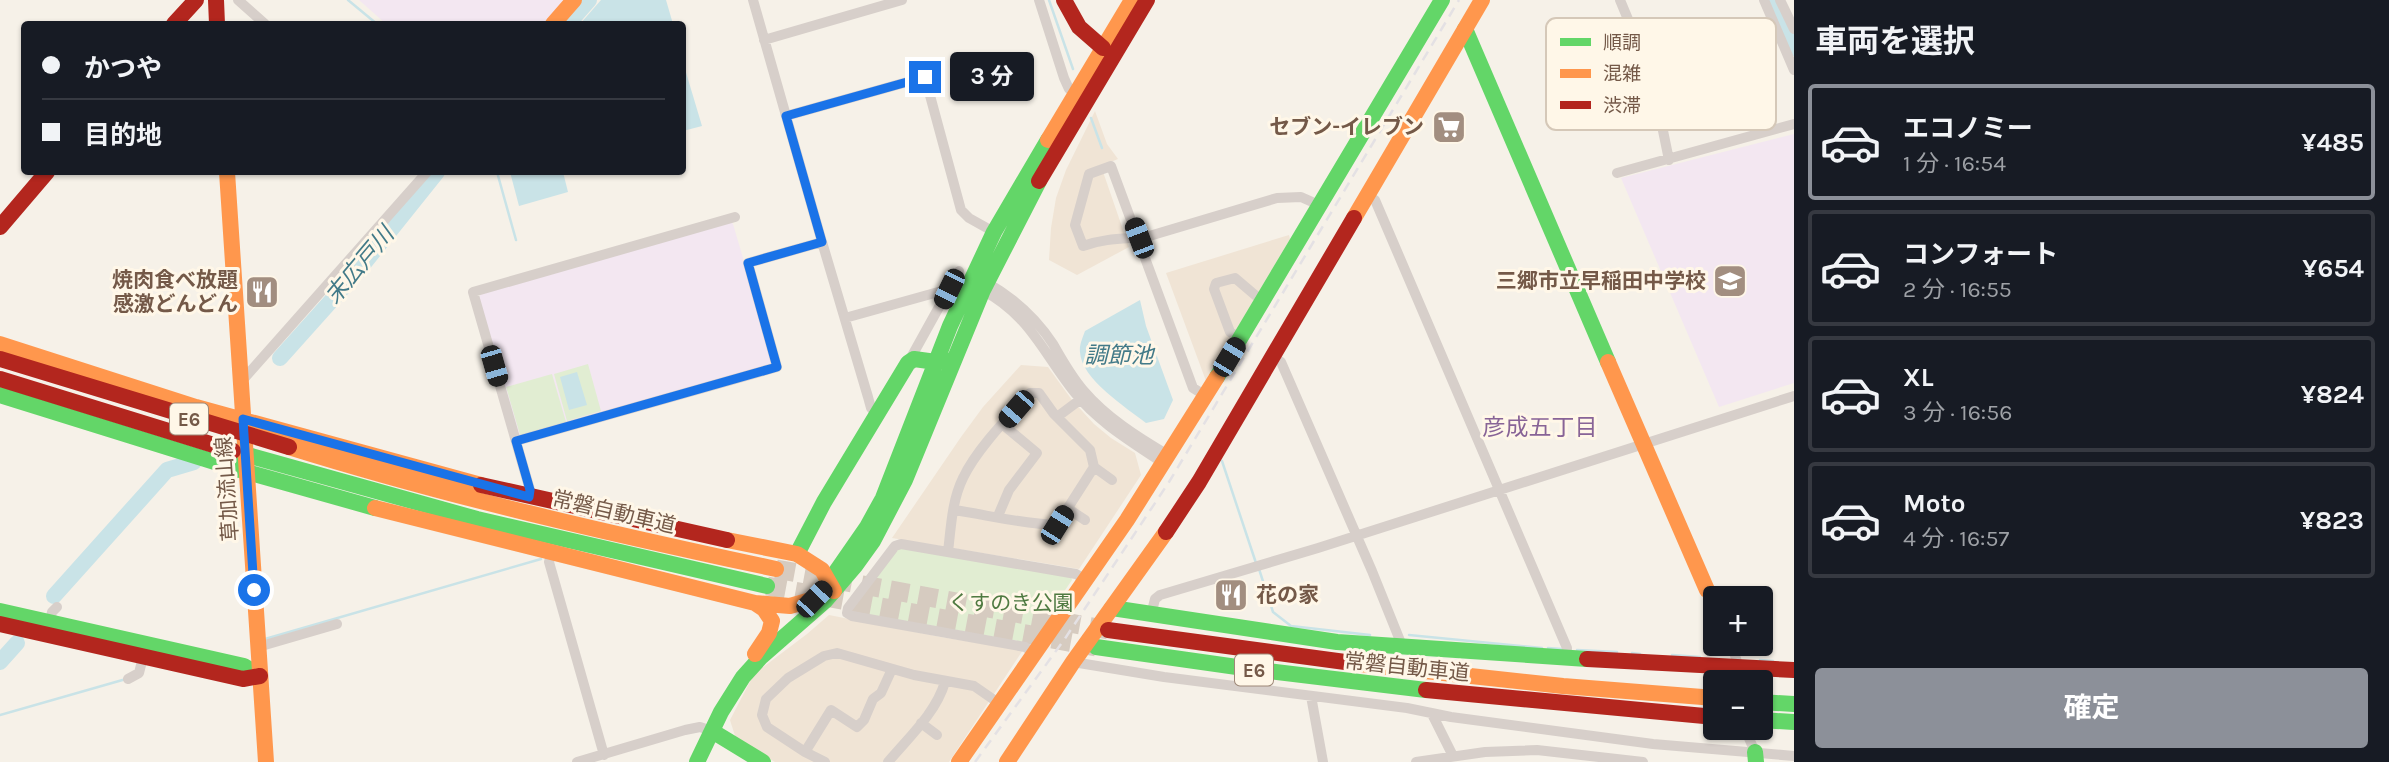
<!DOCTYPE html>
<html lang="ja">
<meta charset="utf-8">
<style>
:root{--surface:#171b24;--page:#242831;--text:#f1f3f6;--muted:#9ea1a6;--line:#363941;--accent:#8c9099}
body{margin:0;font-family:Karla,"Noto Sans JP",sans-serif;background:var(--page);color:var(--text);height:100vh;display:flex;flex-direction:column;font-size:26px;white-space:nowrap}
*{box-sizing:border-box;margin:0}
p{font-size:23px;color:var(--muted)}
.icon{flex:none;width:38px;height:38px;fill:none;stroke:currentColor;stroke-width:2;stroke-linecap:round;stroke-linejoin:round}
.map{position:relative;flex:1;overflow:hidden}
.details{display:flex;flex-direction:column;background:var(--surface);width:595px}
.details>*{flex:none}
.top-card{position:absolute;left:21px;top:21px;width:665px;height:154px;border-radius:7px;box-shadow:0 2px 5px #0004;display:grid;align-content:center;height:154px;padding:0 21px;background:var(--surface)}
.tools{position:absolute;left:1703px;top:586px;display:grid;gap:14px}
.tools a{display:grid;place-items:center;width:70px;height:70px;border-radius:7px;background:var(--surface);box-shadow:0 2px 5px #0004;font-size:35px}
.end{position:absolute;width:32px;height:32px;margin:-16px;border:9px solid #1a73e8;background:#fff;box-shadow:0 0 0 4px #fff}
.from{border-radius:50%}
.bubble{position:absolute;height:49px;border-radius:7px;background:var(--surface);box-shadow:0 2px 5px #0004;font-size:23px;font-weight:700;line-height:49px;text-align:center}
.car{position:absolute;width:21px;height:42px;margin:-21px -10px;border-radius:9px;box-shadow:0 0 5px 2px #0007;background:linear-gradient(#222 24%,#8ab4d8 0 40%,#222 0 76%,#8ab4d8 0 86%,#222 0)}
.top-card b{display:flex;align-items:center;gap:24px;height:66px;font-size:26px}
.top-card b+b{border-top:2px solid var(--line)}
.top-card i{width:18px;height:18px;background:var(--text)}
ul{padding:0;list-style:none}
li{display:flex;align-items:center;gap:21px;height:116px;margin:0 14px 10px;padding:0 7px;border:4px solid var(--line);border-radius:7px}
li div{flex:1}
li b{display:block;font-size:26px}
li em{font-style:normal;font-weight:700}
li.active{border-color:var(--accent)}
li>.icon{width:63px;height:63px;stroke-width:1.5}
h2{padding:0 21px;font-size:32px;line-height:84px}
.action{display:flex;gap:14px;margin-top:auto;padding:14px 21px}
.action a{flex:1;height:80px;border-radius:7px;background:var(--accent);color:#fff;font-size:28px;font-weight:700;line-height:80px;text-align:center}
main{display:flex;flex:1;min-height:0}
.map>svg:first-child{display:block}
.residential{fill:#f0e4d5}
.education{fill:#f3e7f1}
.green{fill:#e1edd2}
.water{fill:#c9e3e7}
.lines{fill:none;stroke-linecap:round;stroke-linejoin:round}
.stream{stroke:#c9e3e7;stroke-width:2.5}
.river{stroke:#c9e3e7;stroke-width:16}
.street-tunnel{stroke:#d6cbc0;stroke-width:10;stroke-dasharray:10 5;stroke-linecap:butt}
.highway-tunnel{stroke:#d6cbc0;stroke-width:19;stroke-dasharray:19 10;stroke-linecap:butt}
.street{stroke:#d7cfca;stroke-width:10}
.fast{stroke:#63d668;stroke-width:16}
.slow{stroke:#ff974d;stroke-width:16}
.jam{stroke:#b3261e;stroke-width:16}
.rail{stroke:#e4e1e4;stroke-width:2.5;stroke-dasharray:10 7;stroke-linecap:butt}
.route{stroke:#1a73e8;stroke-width:9}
.labels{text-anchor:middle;stroke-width:6;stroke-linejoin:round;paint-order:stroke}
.shield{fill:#fff7e8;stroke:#9e8878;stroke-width:2}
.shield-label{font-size:19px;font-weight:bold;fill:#745948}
.poi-label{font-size:21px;font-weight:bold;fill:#745948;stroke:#fff7e8;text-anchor:end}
.street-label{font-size:21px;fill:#745948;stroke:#fff7e8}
.park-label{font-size:21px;fill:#4f7a41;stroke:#fff7e8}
.water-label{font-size:23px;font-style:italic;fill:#427a88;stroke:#fff7e8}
.neighbourhood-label{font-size:23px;fill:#886497;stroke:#fff7e8}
.key{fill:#fff7e8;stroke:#d5c8b8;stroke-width:2}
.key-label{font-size:19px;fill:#745948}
</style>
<main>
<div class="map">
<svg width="1794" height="762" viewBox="0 0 1794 762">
<rect width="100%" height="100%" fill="#f6f1e8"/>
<path class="residential" d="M 1095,111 L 1107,144 L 1118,159 L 1101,166 L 1129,247 L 1077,275 L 1049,260 L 1051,228 L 1056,198 L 1066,170 Z
M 1289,235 L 1290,239 L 1206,381 L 1166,273 Z
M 1021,365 L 1048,367 L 1072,400 L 1094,424 L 1111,438 L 1135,453 L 1141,475 L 1079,569 L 892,538 L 961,437 L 983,407 Z
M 829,615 L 941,637 L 1023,650 L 949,762 L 775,762 L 736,739 L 730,720 L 754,674 L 807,634 Z"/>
<path class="education" d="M 359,0 L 568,0 L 546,24 L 386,24 Z
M 1794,134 L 1794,383 L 1719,407 L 1621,178 Z
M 730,221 L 733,224 L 773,360 L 770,365 L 521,437 L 518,434 L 478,299 L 481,294 Z"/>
<path class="green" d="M 588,364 L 601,411 L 567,421 L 554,374 Z
M 552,374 L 566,422 L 520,435 L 506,387 Z
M 901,548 L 1071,577 L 1072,580 L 1029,643 L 854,612 L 852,608 L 896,550 Z"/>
<path class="water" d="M 601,0 L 666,0 L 673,24 L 580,24 Z
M 682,59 L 702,126 L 683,131 L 682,131 Z
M 510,172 L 563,172 L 568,192 L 519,206 Z
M 1140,300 L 1146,326 L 1173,400 L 1164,419 L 1146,423 C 1127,408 1081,379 1080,352 C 1079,345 1083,337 1085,331 Z
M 577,372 L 587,405 L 569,410 L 560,377 Z"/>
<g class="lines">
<path class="stream" d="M 348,0 L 377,24
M 1049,0 L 1073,69
M 1091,118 L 1102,148
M 497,172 L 516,240
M 1222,461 L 1256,563
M 1259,569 L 1273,612 L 1291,626 L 1370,635
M 1409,635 L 1542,648
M 265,639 L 541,559
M 1548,648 L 1562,649
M 1577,650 L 1617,652
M 1632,653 L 1640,654
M 1672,655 L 1700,657
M 1760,660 L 1773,661
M 0,715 L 126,679"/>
<path class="river" d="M 1773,0 L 1794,48
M 568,24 L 589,0
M 280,358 L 357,272 L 437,172
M 54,596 L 167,470 L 194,462
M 0,662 L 17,643"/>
<path class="street-tunnel" d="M 1754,728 L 1755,737"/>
<path class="highway-tunnel" d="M 776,569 L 1108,630
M 767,586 L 1096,647"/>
<path class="street" d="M 238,0 L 265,24
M 753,0 L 822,242
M 1039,0 L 1064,78 L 1069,89 L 1076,94
M 1620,0 L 1652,77 L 1669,160
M 1764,0 L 1794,70
M 1780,0 L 1794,29
M 764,40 L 902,0
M 786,116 L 925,77 L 961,210 L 969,218 L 994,232
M 1617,173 L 1794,124
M 1368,196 L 1375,200 L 1567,648 L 1566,657
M 986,282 C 1014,298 1036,318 1053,344 C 1062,360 1071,376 1083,390 C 1106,417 1137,437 1168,455
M 982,290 C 1030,315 1043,353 1075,393 C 1098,422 1132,442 1163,463
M 845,318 L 949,289
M 1240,338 L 1230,332 L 1214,289 L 1216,283 L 1235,278 L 1262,301
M 1273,357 L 1281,362 L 1372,571 L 1403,648
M 908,363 L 959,271
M 241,382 L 427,172
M 1206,396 L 1193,388 L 1111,166 L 1089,174 L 1075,225 L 1083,246 C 1105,238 1124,239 1146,237 L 1277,198 L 1301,197 L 1319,205
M 1057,417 L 1081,399
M 516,441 L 777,367 L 748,263 L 822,242 L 868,397 L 871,408 L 877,414
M 1094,467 L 1112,480
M 529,497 L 530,490 L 473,292 L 735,217
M 1067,508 L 1085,520
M 998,516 L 1009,490 L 1037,453 L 1002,424
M 948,552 C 951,527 952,500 963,478 C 976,450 1009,416 1030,393 L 1039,393 L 1054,414 L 1090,450 L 1094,467 L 1057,525 C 1022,524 988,515 954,510
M 551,554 L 549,562 L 604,755
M 1707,590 L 1715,605
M 1151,615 L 1155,599 L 1160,595 L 1318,548 L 1794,396
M 50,622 L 52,612 L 57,607
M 1731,644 L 1744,682
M 258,647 L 337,624
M 1035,654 L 1025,647 L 852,616 L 847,613 L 848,608 L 895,546 L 901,544 L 1076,574 L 1086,580
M 1073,662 L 1164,677 L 1407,708 L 1451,717 L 1653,744 L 1794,756
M 128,679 L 139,673 L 143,657
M 1311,696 L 1323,762
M 1432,714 L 1453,756
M 921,723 L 937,735
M 1748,736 L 1755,752
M 805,752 L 831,710 L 857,727 L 864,720 L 873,699 L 881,693 L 892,669
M 577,762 L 685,730 L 700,727 L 712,731
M 825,762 L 805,752 L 767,727 L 762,715 L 766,699 L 788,678 L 824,656 L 837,653 L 914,675 L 974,686 L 1000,704
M 888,762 C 908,738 936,713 945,682
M 1416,762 L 1485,752 L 1537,750 L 1643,762"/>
<path class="fast" d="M 1465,29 L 1608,362
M 1217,377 L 1442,0
M 0,395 L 247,472 L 375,508
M 233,451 L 477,519 L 767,586
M 797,554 L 824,502 L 908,363 L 914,359 L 936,362 L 945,360
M 824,589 L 867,527 L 883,498 L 950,326 L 994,232 L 1048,140
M 1112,608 L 1337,642 L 1587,659
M 0,611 L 244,666 L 260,676
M 1096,647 L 1251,669 L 1426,690
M 1760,702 L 1794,704
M 1760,720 L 1794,722
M 712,731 L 763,762
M 1755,752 L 1756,762
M 697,762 L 721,712 L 743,677 L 761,657 L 825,601 L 855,566 L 873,541 L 905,480 L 983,290 L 1039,181"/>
<path class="slow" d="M 553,24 L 574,0
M 1048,140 L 1132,0
M 227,172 L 266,762
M 1354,218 L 1482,0
M 0,344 L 196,407 L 481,485
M 1608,362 L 1707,590
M 289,447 C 449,497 612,534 776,569
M 375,508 L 755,603 L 790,606 L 814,599
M 727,540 L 797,554 L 822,570 L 834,591
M 755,603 L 764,609 L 772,621 L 769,633 L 755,654
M 1360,664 L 1563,686 L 1715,698
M 959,762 L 1127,520 L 1217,377
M 1007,762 L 1073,662 L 1166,532"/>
<path class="jam" d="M 216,0 L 217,24
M 1064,0 L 1079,27 L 1103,48
M 174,24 L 196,0
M 1039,181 L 1147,0
M 0,227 L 47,172
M 0,359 L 289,447
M 0,379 L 233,451
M 481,485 L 727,540
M 1166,532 L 1199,482 L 1354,218
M 0,624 L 243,679 L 260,676
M 1108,630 L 1360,664
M 1587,659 L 1794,670
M 1426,690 L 1715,717"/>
<path class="rail" d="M 975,762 L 1064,640 L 1169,482 L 1459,0"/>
</g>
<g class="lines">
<path class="route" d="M 254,590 L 243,419 L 529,497 L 530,490 L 516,441 L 777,367 L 748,263 L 822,242 L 786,116 L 925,77"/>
</g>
<defs>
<g id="supermarket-square" transform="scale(1.75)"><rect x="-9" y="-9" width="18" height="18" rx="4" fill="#a28e80" stroke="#fff7e8"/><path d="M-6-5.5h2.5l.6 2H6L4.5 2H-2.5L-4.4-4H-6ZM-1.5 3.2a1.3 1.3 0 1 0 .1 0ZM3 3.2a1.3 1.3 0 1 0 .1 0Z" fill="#fff"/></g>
<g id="school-square" transform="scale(1.75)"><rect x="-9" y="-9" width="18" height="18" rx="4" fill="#a28e80" stroke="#fff7e8"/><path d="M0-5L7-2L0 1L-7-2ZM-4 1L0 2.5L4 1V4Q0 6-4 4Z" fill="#fff"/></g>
<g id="restaurant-square" transform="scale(1.75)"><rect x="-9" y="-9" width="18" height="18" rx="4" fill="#a28e80" stroke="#fff7e8"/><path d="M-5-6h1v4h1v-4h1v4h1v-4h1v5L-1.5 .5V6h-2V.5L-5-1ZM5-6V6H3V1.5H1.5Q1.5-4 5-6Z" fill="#fff"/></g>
</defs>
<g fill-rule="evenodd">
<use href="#supermarket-square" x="1449" y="127"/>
<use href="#school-square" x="1730" y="281"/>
<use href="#restaurant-square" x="262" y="292"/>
<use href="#restaurant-square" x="1231" y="595"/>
</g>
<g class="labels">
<g class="shield">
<rect x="170" y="403.5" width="38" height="31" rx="5"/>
<rect x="1235" y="654.5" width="38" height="31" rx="5"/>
</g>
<g class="shield-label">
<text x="189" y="426">E6</text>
<text x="1254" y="677">E6</text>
</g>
<g class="poi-label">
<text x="1424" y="134">セブン-イレブン</text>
<text x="238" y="287">焼肉食べ放題<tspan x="238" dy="24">感激どんどん</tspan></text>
<text x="1706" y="288">三郷市立早稲田中学校</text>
<text x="1256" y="602" text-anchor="start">花の家</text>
</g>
<g class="street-label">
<text transform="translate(227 489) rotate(-94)" y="7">草加流山線</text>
<text transform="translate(614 512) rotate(13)" y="7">常磐自動車道</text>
<text transform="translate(1407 667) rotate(6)" y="7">常磐自動車道</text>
</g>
<g class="park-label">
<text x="1011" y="610">くすのき公園</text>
</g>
<g class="water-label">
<text transform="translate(359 265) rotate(-50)" y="8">末広戸川</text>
<text x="1119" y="363">調節池</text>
</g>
<g class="neighbourhood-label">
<text x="1540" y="435">彦成五丁目</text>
</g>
</g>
<rect x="1546" y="18" width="230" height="112" rx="10" class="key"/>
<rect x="1560" y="38" width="31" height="8" fill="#63d668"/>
<rect x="1560" y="69" width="31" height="9" fill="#ff974d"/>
<rect x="1560" y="101" width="31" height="8" fill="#b3261e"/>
<g class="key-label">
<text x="1603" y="49">順調</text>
<text x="1603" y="80">混雑</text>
<text x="1603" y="112">渋滞</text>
</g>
</svg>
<div class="tools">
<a>+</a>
<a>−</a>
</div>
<i class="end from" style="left:254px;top:590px"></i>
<i class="end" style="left:925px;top:77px"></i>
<div class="bubble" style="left:950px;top:52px;width:84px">3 分</div>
<i class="car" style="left:1139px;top:238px;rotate:339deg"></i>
<i class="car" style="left:949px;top:289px;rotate:206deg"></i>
<i class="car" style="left:1229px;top:357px;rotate:31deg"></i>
<i class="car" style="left:494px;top:366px;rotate:164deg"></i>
<i class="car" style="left:1016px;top:409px;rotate:221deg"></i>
<i class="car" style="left:1057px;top:525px;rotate:32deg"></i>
<i class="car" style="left:814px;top:599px;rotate:44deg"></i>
<div class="top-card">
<b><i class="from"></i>かつや</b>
<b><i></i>目的地</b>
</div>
</div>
<section class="details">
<h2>車両を選択</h2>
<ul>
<li class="active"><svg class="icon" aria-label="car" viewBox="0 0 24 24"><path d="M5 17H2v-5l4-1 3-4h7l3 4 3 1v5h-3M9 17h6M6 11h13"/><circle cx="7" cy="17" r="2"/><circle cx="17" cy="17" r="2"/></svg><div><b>エコノミー</b><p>1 分 · 16:54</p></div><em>¥485</em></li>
<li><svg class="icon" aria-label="car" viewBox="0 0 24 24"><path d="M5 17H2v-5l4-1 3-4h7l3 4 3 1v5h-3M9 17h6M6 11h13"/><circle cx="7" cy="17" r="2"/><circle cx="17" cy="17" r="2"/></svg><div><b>コンフォート</b><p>2 分 · 16:55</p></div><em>¥654</em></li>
<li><svg class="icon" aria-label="car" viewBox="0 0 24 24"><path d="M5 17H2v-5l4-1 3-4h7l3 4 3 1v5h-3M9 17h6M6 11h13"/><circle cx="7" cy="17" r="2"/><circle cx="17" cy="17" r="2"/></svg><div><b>XL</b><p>3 分 · 16:56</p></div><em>¥824</em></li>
<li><svg class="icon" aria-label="car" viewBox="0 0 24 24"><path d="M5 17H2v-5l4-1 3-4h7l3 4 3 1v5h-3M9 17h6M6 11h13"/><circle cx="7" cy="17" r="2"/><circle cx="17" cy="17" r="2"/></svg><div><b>Moto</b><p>4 分 · 16:57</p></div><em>¥823</em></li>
</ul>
<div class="action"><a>確定</a></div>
</section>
</main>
